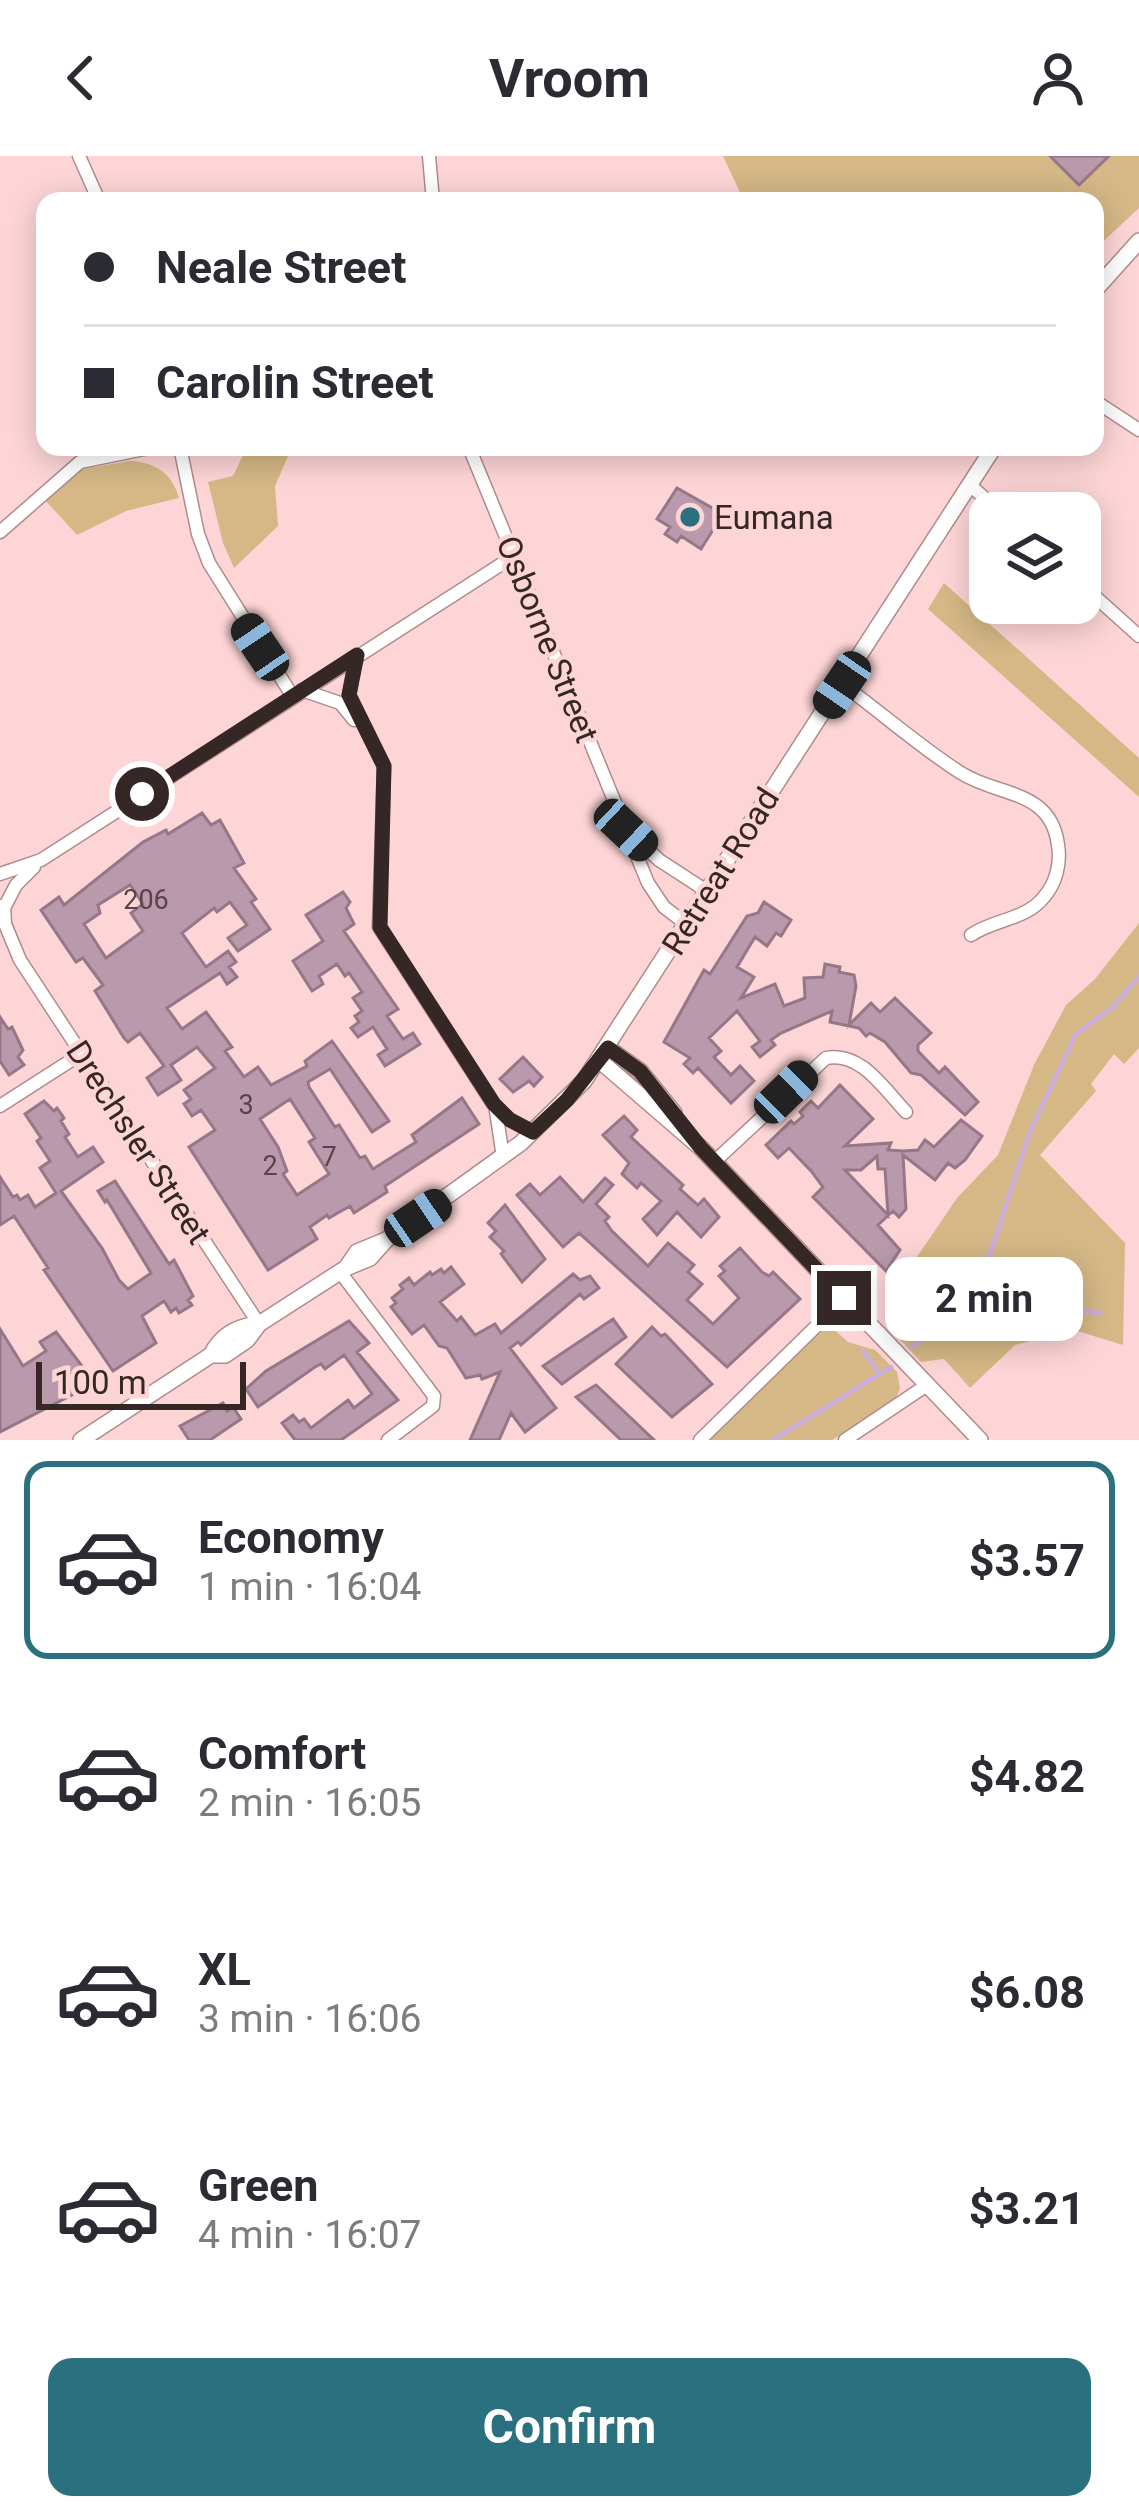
<!DOCTYPE html>
<meta charset="utf-8">
<style>
:root{--surface:#fff;--page:#f7f7f7;--text:#2b2b33;--muted:#7c7c81;--line:#e1e1e2;--accent:#2b707f}
body{margin:0;font-family:Roboto,sans-serif;background:var(--page);color:var(--text);height:100vh;display:flex;flex-direction:column;font-size:45px;white-space:nowrap}
*{box-sizing:border-box;margin:0}
p{font-size:39px;color:var(--muted)}
.icon{flex:none;width:66px;height:66px;fill:none;stroke:currentColor;stroke-width:2;stroke-linecap:round;stroke-linejoin:round}
.map{position:relative;height:1284px;overflow:hidden}
.details{display:flex;flex-direction:column;background:var(--surface);flex:1}
.details>*{flex:none}
.banner{position:absolute;left:36px;top:36px;width:1068px;height:264px;border-radius:24px;box-shadow:0 6px 30px #0003;display:grid;align-content:center;height:264px;padding:0 48px;background:var(--surface)}
.controls{position:absolute;left:969px;top:336px;display:grid;gap:24px}
.controls a{display:grid;place-items:center;width:132px;height:132px;border-radius:24px;background:var(--surface);box-shadow:0 6px 30px #0003;font-size:60px}
.scale{position:absolute;left:36px;bottom:30px;width:210px;box-sizing:border-box;padding-left:12px;border:6px solid #362727;border-top:0;font-size:33px;line-height:42px;white-space:nowrap;color:#362727;-webkit-text-stroke:9px #fdd5d6;paint-order:stroke}
.end{position:absolute;width:54px;height:54px;margin:-27px;border:15px solid #362727;background:#fff;box-shadow:0 0 0 6px #fff}
.from{border-radius:50%}
.bubble{position:absolute;height:84px;border-radius:24px;background:var(--surface);box-shadow:0 6px 30px #0003;font-size:39px;font-weight:700;line-height:84px;text-align:center}
.car{position:absolute;width:36px;height:72px;margin:-36px -18px;border-radius:15px;box-shadow:0 0 9px 3px #0007;background:linear-gradient(#222 24%,#8ab4d8 0 40%,#222 0 76%,#8ab4d8 0 86%,#222 0)}
.banner b{display:flex;align-items:center;gap:42px;height:114px;font-size:45px}
.banner b+b{border-top:3px solid var(--line)}
.banner i{width:30px;height:30px;background:var(--text)}
ul{padding:21px 0 0;list-style:none}
li{display:flex;align-items:center;gap:36px;height:198px;margin:0 24px 18px;padding:0 24px;border:6px solid transparent;border-radius:24px}
li div{flex:1}
li b{display:block;font-size:45px}
li em{font-style:normal;font-weight:700}
li.current{border-color:var(--accent)}
li>.icon{width:108px;height:108px;stroke-width:1.5}
.button{display:flex;gap:24px;margin-top:auto;padding:24px 48px}
.button a{flex:1;height:138px;border-radius:24px;background:var(--accent);color:#fff;font-size:48px;font-weight:700;line-height:138px;text-align:center}
header{display:flex;justify-content:space-between;align-items:center;height:156px;padding:0 48px;background:var(--surface);font-size:54px;font-weight:700}
.map>svg:first-child{display:block}
.green{fill:#d5b886}
.lines{fill:none;stroke-linecap:round;stroke-linejoin:round}
.stream{stroke:#ccade0;stroke-width:4.5}
.building{fill:#b999ab;stroke:#957788;stroke-width:3;fill-rule:evenodd}
.minor-casing{stroke:#b08b8c;stroke-width:15}
.tertiary-casing{stroke:#b08b8c;stroke-width:18}
.minor{stroke:#fff;stroke-width:12}
.tertiary{stroke:#fff;stroke-width:15}
.route{stroke:#362727;stroke-width:15}
.poi-dot{fill:#2b707f;stroke:#fdd5d6;stroke-width:4.5}
.labels{text-anchor:middle;stroke-width:9;stroke-linejoin:round;paint-order:stroke}
.number-label{font-size:27px;fill:#574448}
.poi-label{font-size:33px;fill:#362727;stroke:#fdd5d6;text-anchor:start}
.street-label{font-size:33px;fill:#362727;stroke:#fdd5d6}
</style>
<header><svg class="icon" aria-label="back" viewBox="0 0 24 24"><path d="M15 5l-7 7 7 7"/></svg>Vroom<svg class="icon" aria-label="person" viewBox="0 0 24 24"><circle cx="12" cy="8" r="4"/><path d="M4 21q1-7 8-7t8 7"/></svg></header>
<div class="map">
<svg width="1139" height="1284" viewBox="0 0 1139 1284">
<rect width="100%" height="100%" fill="#fdd5d6"/>
<path class="green" d="M 723,0 L 1139,0 L 1139,52 L 1095,93 L 1095,45 L 744,45 Z
M 247,291 L 292,291 L 275,330 L 278,370 L 234,412 L 223,387 L 208,326 L 233,320 Z
M 130,305 C 155,306 172,317 179,342 L 126,355 L 77,379 L 45,344 L 81,313 Z
M 944,427 L 1139,602 L 1139,641 L 928,453 Z
M 1139,767 L 1139,892 L 1124,908 L 1114,898 L 1091,928 L 1096,935 L 1040,999 L 1125,1087 L 1123,1189 L 1074,1174 L 1015,1189 L 970,1232 L 944,1203 L 921,1206 L 893,1176 L 889,1142 L 957,1042 L 998,999 L 1034,909 L 1066,849 L 1095,823 Z
M 828,1168 L 848,1186 L 875,1194 L 897,1216 L 900,1232 L 895,1245 L 832,1284 L 708,1284 Z"/>
<g class="lines">
<path class="stream" d="M 974,1147 L 1030,976 L 1076,878 L 1113,851 L 1139,821
M 911,1192 L 957,1156 L 994,1144 L 1100,1157
M 863,1195 L 880,1218
M 773,1284 L 891,1211"/>
</g>
<path class="building" d="M 1050,0 L 1109,0 L 1079,29 Z
M 677,332 L 723,358 L 701,393 L 681,380 L 677,386 L 665,378 L 670,371 L 657,363 Z
M 202,657 L 211,669 L 220,664 L 244,707 L 234,712 L 256,743 L 251,746 L 270,773 L 238,795 L 228,782 L 247,769 L 230,746 L 217,756 L 214,752 L 182,777 L 206,811 L 228,795 L 236,806 L 229,811 L 237,821 L 227,828 L 220,817 L 167,852 L 182,873 L 206,856 L 232,891 L 225,895 L 244,921 L 258,911 L 271,929 L 307,910 L 305,905 L 332,885 L 389,965 L 372,976 L 330,913 L 308,926 L 309,931 L 335,971 L 339,969 L 360,1002 L 365,1000 L 373,1013 L 416,986 L 412,979 L 462,942 L 479,968 L 385,1030 L 387,1036 L 354,1057 L 350,1050 L 329,1062 L 327,1059 L 310,1071 L 317,1083 L 268,1114 L 189,991 L 215,974 L 201,954 L 192,960 L 184,948 L 191,943 L 184,934 L 215,912 L 197,891 L 171,909 L 181,924 L 158,939 L 147,922 L 164,910 L 140,877 L 128,886 L 124,882 L 95,835 L 103,829 L 83,802 L 76,806 L 41,754 L 59,741 L 64,749 L 143,686 L 166,674 L 168,678 ZM 130,729 L 143,748 L 131,757 L 143,775 L 106,802 L 84,768 L 100,757 L 98,749 ZM 290,943 L 315,982 L 309,986 L 329,1018 L 297,1039 L 283,1018 L 287,1015 L 278,991 L 260,963 Z
M 343,736 L 350,746 L 346,752 L 354,768 L 344,775 L 398,853 L 387,860 L 403,883 L 413,877 L 420,888 L 385,910 L 378,899 L 387,893 L 373,871 L 358,881 L 351,872 L 359,866 L 355,860 L 362,855 L 353,842 L 362,836 L 349,817 L 345,820 L 337,808 L 319,820 L 323,828 L 312,835 L 293,805 L 323,785 L 306,759 Z
M 764,746 L 791,764 L 781,780 L 776,777 L 767,790 L 755,781 L 737,811 L 754,821 L 741,842 L 775,828 L 784,850 L 805,842 L 804,822 L 823,821 L 825,808 L 840,811 L 839,816 L 854,819 L 856,830 L 849,869 L 871,847 L 880,856 L 895,842 L 931,877 L 918,889 L 918,895 L 939,917 L 945,911 L 978,946 L 965,959 L 921,919 L 911,917 L 885,886 L 870,877 L 866,880 L 859,872 L 830,866 L 832,855 L 781,877 L 771,884 L 775,889 L 760,901 L 752,891 L 760,885 L 737,855 L 709,882 L 721,895 L 714,901 L 731,919 L 740,910 L 754,925 L 731,947 L 698,912 L 693,917 L 684,908 L 690,902 L 664,886 L 704,814 L 710,818 L 747,760 L 758,757 Z
M 0,861 L 8,873 L 12,871 L 23,894 L 18,901 L 24,909 L 9,919 L 0,905 Z
M 523,901 L 542,921 L 534,930 L 529,925 L 513,936 L 500,923 Z
M 840,929 L 873,963 L 845,990 L 891,987 L 888,994 L 903,995 L 918,994 L 925,984 L 934,991 L 961,964 L 982,980 L 965,1004 L 955,1012 L 948,1007 L 935,1024 L 903,999 L 906,1053 L 899,1061 L 893,1055 L 878,1069 L 900,1094 L 886,1115 L 813,1041 L 823,1031 L 812,1016 L 789,992 L 778,1002 L 766,989 L 791,965 L 794,968 L 803,960 L 800,956 L 811,945 L 818,952 ZM 877,1000 L 878,1013 L 885,1013 L 888,1059 L 845,1014 L 861,1014 Z
M 44,945 L 54,955 L 57,952 L 64,962 L 61,965 L 69,978 L 65,981 L 78,1001 L 93,991 L 103,1006 L 61,1035 L 102,1092 L 119,1124 L 128,1133 L 151,1117 L 107,1044 L 105,1046 L 98,1035 L 115,1025 L 169,1108 L 174,1104 L 193,1140 L 188,1144 L 192,1149 L 179,1157 L 176,1152 L 171,1156 L 164,1145 L 142,1160 L 156,1187 L 113,1215 L 44,1114 L 48,1112 L 14,1060 L 0,1069 L 0,1021 L 13,1041 L 17,1039 L 20,1044 L 28,1039 L 35,1051 L 56,1037 L 40,1012 L 50,1005 L 37,985 L 41,982 L 25,958 Z
M 624,960 L 637,974 L 631,981 L 683,1029 L 680,1033 L 698,1049 L 704,1043 L 719,1061 L 701,1081 L 677,1056 L 657,1079 L 643,1063 L 661,1045 L 641,1027 L 637,1032 L 622,1018 L 629,1007 L 603,979 Z
M 560,1021 L 583,1046 L 605,1022 L 613,1029 L 596,1048 L 609,1061 L 605,1065 L 612,1075 L 648,1110 L 668,1087 L 694,1109 L 688,1116 L 702,1128 L 687,1144 L 713,1168 L 739,1142 L 719,1120 L 725,1115 L 720,1110 L 740,1092 L 762,1116 L 769,1120 L 773,1116 L 800,1143 L 727,1211 L 579,1077 L 563,1091 L 517,1039 L 530,1028 L 540,1039 Z
M 505,1049 L 545,1103 L 522,1126 L 501,1098 L 504,1095 L 490,1081 L 496,1075 L 488,1067 Z
M 451,1111 L 464,1128 L 440,1146 L 457,1165 L 461,1161 L 475,1179 L 495,1168 L 501,1177 L 573,1118 L 580,1124 L 590,1120 L 599,1132 L 584,1143 L 580,1138 L 521,1189 L 518,1186 L 510,1192 L 556,1252 L 525,1276 L 511,1257 L 499,1284 L 470,1284 L 500,1216 L 482,1223 L 480,1219 L 466,1222 L 447,1192 L 439,1190 L 424,1169 L 412,1178 L 391,1151 L 396,1147 L 392,1142 L 403,1133 L 400,1129 L 409,1122 L 414,1129 L 430,1116 L 432,1119 L 441,1113 L 444,1117 Z
M 613,1163 L 626,1181 L 562,1228 L 543,1210 Z
M 349,1165 L 369,1187 L 357,1196 L 398,1244 L 341,1284 L 295,1284 L 282,1267 L 293,1259 L 299,1266 L 304,1263 L 311,1272 L 348,1244 L 354,1252 L 372,1238 L 344,1199 L 325,1213 L 321,1208 L 315,1211 L 258,1251 L 246,1233 L 266,1215 Z
M 652,1171 L 661,1180 L 665,1178 L 712,1228 L 672,1261 L 616,1208 Z
M 0,1173 L 23,1210 L 46,1195 L 40,1186 L 56,1176 L 95,1227 L 0,1276 Z
M 596,1229 L 632,1263 L 654,1284 L 621,1284 L 576,1241 Z
M 223,1247 L 227,1255 L 233,1251 L 241,1263 L 210,1284 L 189,1284 L 180,1270 Z"/>
<g class="lines">
<g class="minor-casing">
<path id="minor" d="M 79,0 L 99,45
M 429,0 L 433,45
M 1095,245 L 1139,274
M 180,291 L 198,378 L 209,407 L 293,541
M 469,291 L 648,727 L 664,751 L 685,767
M 970,329 L 1001,357
M 0,376 L 80,306 L 154,291
M 1080,427 L 1139,480
M 356,500 L 349,539 L 384,610 L 379,771 L 493,948 L 509,963 L 533,976
M 842,528 C 882,557 920,591 961,617 C 999,641 1051,633 1058,689 C 1061,708 1056,727 1044,741 C 1026,764 994,763 971,779
M 302,534 L 340,547 L 354,564
M 632,679 L 659,704 L 705,734
M 0,718 L 41,704 L 514,400
M 4,749 L 5,768 L 20,804 L 259,1168
M 4,752 L 16,729 L 34,711
M 0,950 L 81,898
M 496,955 L 503,1001
M 714,1006 L 826,902 C 861,895 884,933 906,956
M 340,1116 L 434,1240 L 433,1250 L 388,1284
M 700,1284 L 844,1143
M 845,1284 L 927,1229"/>
</g>
<g class="tertiary-casing">
<path id="tertiary" d="M 1095,134 L 1139,85
M 608,892 L 640,915 L 674,957
M 599,904 L 701,992 L 980,1284
M 346,1112 L 357,1096 L 386,1084
M 211,1199 C 221,1179 236,1171 259,1168
M 81,1284 L 211,1199 L 225,1199 L 247,1184 L 259,1168 L 346,1112 L 370,1102 L 386,1084 L 521,987 L 584,925 L 994,291"/>
</g>
<use href="#minor" class="minor"/>
<use href="#tertiary" class="tertiary"/>
</g>
<g class="lines">
<path class="route" d="M 142,638 L 357,499 L 349,539 L 384,610 L 380,771 L 494,948 L 510,964 L 533,976 L 567,944 L 608,892 L 640,915 L 701,992 L 844,1142"/>
</g>
<circle class="poi-dot" cx="690" cy="361" r="12"/>
<g class="labels">
<g class="number-label">
<text x="146" y="753">206</text>
<text x="246" y="958">3</text>
<text x="329" y="1010">7</text>
<text x="270" y="1019">2</text>
</g>
<g class="poi-label">
<text x="714" y="373">Eumana</text>
</g>
<g class="street-label">
<text transform="translate(548 483) rotate(68)" y="12">Osborne Street</text>
<text transform="translate(720 715) rotate(-58)" y="12">Retreat Road</text>
<text transform="translate(139 986) rotate(57)" y="12">Drechsler Street</text>
</g>
</g>
</svg>
<div class="controls">
<a><svg class="icon" aria-label="layers" viewBox="0 0 24 24"><path d="M12 4l9 5-9 5-9-5zM3 14l9 5 9-5"/></svg></a>
</div>
<div class="scale">100 m</div>
<i class="end from" style="left:142px;top:638px"></i>
<i class="end" style="left:844px;top:1142px"></i>
<div class="bubble" style="left:885px;top:1101px;width:198px">2 min</div>
<i class="car" style="left:260px;top:491px;rotate:326deg"></i>
<i class="car" style="left:842px;top:529px;rotate:214deg"></i>
<i class="car" style="left:626px;top:674px;rotate:133deg"></i>
<i class="car" style="left:786px;top:936px;rotate:46deg"></i>
<i class="car" style="left:418px;top:1062px;rotate:56deg"></i>
<div class="banner">
<b><i class="from"></i>Neale Street</b>
<b><i></i>Carolin Street</b>
</div>
</div>
<section class="details">
<ul>
<li class="current"><svg class="icon" aria-label="car" viewBox="0 0 24 24"><path d="M5 17H2v-5l4-1 3-4h7l3 4 3 1v5h-3M9 17h6M6 11h13"/><circle cx="7" cy="17" r="2"/><circle cx="17" cy="17" r="2"/></svg><div><b>Economy</b><p>1 min · 16:04</p></div><em>$3.57</em></li>
<li><svg class="icon" aria-label="car" viewBox="0 0 24 24"><path d="M5 17H2v-5l4-1 3-4h7l3 4 3 1v5h-3M9 17h6M6 11h13"/><circle cx="7" cy="17" r="2"/><circle cx="17" cy="17" r="2"/></svg><div><b>Comfort</b><p>2 min · 16:05</p></div><em>$4.82</em></li>
<li><svg class="icon" aria-label="car" viewBox="0 0 24 24"><path d="M5 17H2v-5l4-1 3-4h7l3 4 3 1v5h-3M9 17h6M6 11h13"/><circle cx="7" cy="17" r="2"/><circle cx="17" cy="17" r="2"/></svg><div><b>XL</b><p>3 min · 16:06</p></div><em>$6.08</em></li>
<li><svg class="icon" aria-label="car" viewBox="0 0 24 24"><path d="M5 17H2v-5l4-1 3-4h7l3 4 3 1v5h-3M9 17h6M6 11h13"/><circle cx="7" cy="17" r="2"/><circle cx="17" cy="17" r="2"/></svg><div><b>Green</b><p>4 min · 16:07</p></div><em>$3.21</em></li>
</ul>
<div class="button"><a>Confirm</a></div>
</section>
